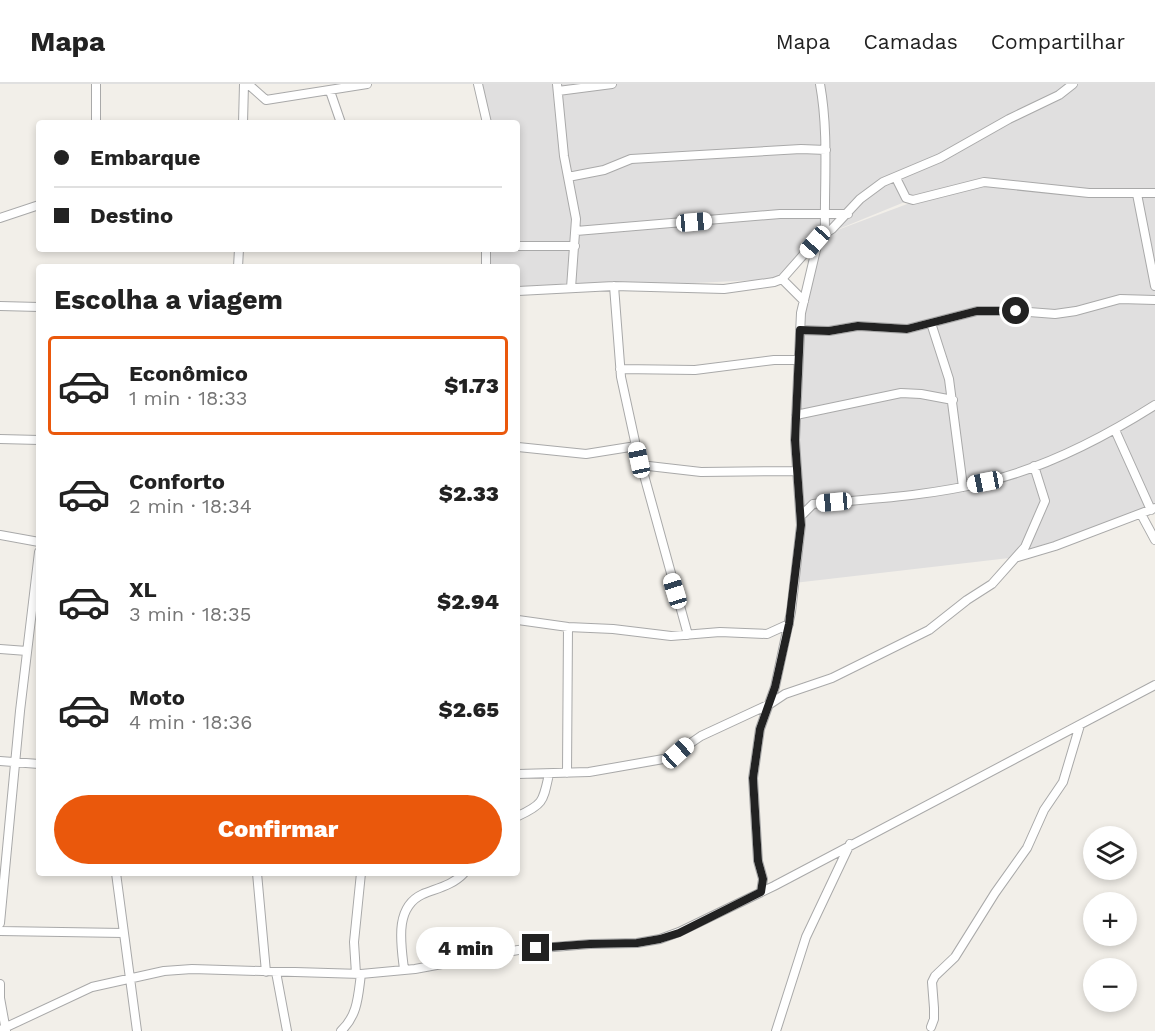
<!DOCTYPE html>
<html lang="pt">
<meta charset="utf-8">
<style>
:root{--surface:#fff;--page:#f6f6f6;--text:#222;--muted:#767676;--line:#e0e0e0;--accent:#ea580c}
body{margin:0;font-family:"Work Sans",sans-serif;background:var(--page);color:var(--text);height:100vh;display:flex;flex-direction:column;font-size:22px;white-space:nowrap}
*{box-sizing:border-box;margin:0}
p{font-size:20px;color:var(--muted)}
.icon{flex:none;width:33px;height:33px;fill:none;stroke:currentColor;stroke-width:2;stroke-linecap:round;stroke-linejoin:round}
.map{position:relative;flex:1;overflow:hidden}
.drawer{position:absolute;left:36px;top:180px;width:484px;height:612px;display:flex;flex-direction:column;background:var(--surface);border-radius:6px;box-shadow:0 3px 9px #0003}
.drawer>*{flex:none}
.hud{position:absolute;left:36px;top:36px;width:484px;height:132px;border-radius:6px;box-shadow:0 3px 9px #0003;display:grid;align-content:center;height:132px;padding:0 18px;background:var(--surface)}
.buttons{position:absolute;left:1083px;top:742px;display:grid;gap:12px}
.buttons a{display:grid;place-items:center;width:54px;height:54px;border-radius:50%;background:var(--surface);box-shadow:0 3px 9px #0003;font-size:30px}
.end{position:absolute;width:27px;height:27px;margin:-14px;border:8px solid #222;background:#fff;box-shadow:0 0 0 3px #fff}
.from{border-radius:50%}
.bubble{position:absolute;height:42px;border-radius:21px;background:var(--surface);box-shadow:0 3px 9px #0003;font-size:20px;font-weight:800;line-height:42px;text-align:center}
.car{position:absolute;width:18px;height:36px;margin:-18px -9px;border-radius:8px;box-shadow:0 0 4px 2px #0007;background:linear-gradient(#fff 24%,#345 0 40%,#fff 0 76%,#345 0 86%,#fff 0)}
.hud b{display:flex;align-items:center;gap:21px;height:57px;font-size:22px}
.hud b+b{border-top:2px solid var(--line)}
.hud i{width:15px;height:15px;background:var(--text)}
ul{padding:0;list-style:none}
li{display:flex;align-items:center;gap:18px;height:99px;margin:0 12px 9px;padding:0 6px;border:3px solid transparent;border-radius:6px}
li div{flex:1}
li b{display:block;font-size:22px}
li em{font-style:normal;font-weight:800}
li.active{border-color:var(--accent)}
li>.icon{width:54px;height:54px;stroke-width:1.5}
h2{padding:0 18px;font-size:27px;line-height:72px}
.button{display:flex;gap:12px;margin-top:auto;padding:12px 18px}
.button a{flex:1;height:69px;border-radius:36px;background:var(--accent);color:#fff;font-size:24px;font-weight:800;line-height:69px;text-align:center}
header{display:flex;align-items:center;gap:36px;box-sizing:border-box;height:84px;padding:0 30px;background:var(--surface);border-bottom:2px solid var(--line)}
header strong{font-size:28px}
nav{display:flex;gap:33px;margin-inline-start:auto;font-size:21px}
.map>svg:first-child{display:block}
.residential{fill:#e0dfdf;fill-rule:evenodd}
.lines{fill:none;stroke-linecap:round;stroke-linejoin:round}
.minor-casing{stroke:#a9a9a9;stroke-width:10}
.minor{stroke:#fff;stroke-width:8}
.route{stroke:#222;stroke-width:8}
</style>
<header>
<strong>Mapa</strong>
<nav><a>Mapa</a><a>Camadas</a><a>Compartilhar</a></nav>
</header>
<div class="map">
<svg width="1155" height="947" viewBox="0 0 1155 947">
<rect width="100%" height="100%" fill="#f2efe9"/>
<path class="residential" d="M 480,0 L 1155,0 L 1155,424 L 1018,473 L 794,499 L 804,217 L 818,158 L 782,195 L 518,207 L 518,183 L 489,183 L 489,165 L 518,165 L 518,39 L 485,39 ZM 961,100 L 824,151 L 912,115 Z"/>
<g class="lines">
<g class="minor-casing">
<path id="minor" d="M 248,0 L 266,16 L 367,0
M 478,0 L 487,39
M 557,0 L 564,72 L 576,135 L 571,204
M 820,0 C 829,49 824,100 825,150
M 330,7 L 341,39
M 558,7 L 612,0
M 96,39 L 96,0
M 243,39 L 244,0
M 568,93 L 604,86 L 631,75 L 801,65 L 826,66
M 896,94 L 906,114 L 913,116 L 984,98 L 1089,109 L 1155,109
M 1137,110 L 1155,202
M 0,134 L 39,121
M 576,147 L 780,130 L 848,130
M 518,162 L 575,162
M 486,165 L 486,183
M 238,183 L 239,165
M 782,195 L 804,217
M 614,202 L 621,293 L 636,362 L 688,551
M 518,207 L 614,202 L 724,205 L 774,198 L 782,195 L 819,153 L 832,145 L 860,115 L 883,98 L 940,74 L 1009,35 L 1059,11 L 1073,0
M 0,222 L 39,223
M 931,239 L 949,295 L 963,403
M 800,246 L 829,247 L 858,242 L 907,245 L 977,227 L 1016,227 L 1055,230 L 1076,227 L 1120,215 L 1155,216
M 620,285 L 695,286 L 774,276 L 798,276
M 796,331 L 901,309 L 921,310 L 953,316
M 1115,346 L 1151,426
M 0,355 L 39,356
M 518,363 L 586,370 L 636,362
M 640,381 L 701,388 L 797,387
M 1141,430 L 1155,456
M 801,432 L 813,420 C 871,415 929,412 985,398 C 1045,384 1103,354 1155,321
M 0,451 L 39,458
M 1018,473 L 1055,462 L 1155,424
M 518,536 L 568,543 L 613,545 L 671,552 L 720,548 L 767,550 L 789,540
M 0,565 L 27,567
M 0,677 L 39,680
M 567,689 L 568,543
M 518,690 L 589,688 L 669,674 L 701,652 L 770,620 L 785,610 L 832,594 L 929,546 L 967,516 L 992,500 L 1025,463 L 1045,417 L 1034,382
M 518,732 C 544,720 543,717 549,690
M 116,789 L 137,947
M 257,789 L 266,888
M 761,808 L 763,795 L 758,777 L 753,694 L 760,645 L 775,603 L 791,528 L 801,441 L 795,356 L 801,229 L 819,153
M 0,839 L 20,627 L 39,468
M 0,847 L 123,849
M 404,885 C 401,860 394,823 423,810 C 438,804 453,801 464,789
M 276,888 L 287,947
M 356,890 L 354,858 L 361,789
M 0,900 L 0,914 L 6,947
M 931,943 L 934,935 L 934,924 L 932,898 L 935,892 L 955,873 L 995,809 L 1027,764 L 1044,726 L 1063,698 L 1080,641
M 0,946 L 92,903 L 164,887 L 192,885 L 361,890 L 415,885 L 518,866 L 590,860 L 637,859 L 660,855 L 679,848 L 774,802 L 1155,601
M 341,947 C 358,931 358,912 361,890
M 776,947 L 806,853 L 850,760"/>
</g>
<use href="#minor" class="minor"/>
</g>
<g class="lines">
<path class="route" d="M 536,864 L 590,860 L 637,859 L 660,855 L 679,849 L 761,808 L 763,795 L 758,777 L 753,694 L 760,645 L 775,603 L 789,540 L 801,441 L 795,356 L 800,246 L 829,247 L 858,242 L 907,245 L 977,227 L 1016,227"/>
</g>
</svg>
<div class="buttons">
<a><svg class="icon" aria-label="layers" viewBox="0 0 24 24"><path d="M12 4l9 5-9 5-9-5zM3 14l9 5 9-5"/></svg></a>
<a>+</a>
<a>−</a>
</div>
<i class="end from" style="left:1016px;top:227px"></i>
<i class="end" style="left:536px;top:864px"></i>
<div class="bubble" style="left:416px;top:843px;width:99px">4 min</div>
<i class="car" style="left:694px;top:138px;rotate:85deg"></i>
<i class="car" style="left:815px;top:158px;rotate:221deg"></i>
<i class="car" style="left:639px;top:376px;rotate:348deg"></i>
<i class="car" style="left:985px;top:398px;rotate:259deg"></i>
<i class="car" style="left:834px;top:418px;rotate:265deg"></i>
<i class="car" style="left:675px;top:507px;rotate:343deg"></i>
<i class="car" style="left:678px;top:669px;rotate:48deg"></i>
<div class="hud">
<b><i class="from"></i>Embarque</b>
<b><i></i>Destino</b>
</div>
<section class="drawer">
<h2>Escolha a viagem</h2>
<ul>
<li class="active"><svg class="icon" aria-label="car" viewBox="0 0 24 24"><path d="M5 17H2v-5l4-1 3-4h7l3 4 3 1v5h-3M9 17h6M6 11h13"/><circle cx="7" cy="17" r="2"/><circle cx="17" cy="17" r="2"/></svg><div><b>Econômico</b><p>1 min · 18:33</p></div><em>$1.73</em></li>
<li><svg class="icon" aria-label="car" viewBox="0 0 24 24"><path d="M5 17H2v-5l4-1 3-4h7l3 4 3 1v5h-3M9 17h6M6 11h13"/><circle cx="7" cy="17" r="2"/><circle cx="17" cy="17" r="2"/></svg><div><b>Conforto</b><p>2 min · 18:34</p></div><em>$2.33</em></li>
<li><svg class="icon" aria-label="car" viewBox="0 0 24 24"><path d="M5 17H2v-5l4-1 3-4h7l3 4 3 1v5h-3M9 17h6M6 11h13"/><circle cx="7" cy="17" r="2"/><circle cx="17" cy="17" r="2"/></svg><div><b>XL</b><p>3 min · 18:35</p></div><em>$2.94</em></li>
<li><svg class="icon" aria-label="car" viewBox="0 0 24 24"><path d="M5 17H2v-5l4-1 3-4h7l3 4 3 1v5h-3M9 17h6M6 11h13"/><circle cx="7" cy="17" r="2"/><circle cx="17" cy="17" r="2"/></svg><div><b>Moto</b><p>4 min · 18:36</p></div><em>$2.65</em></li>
</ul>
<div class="button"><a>Confirmar</a></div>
</section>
</div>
